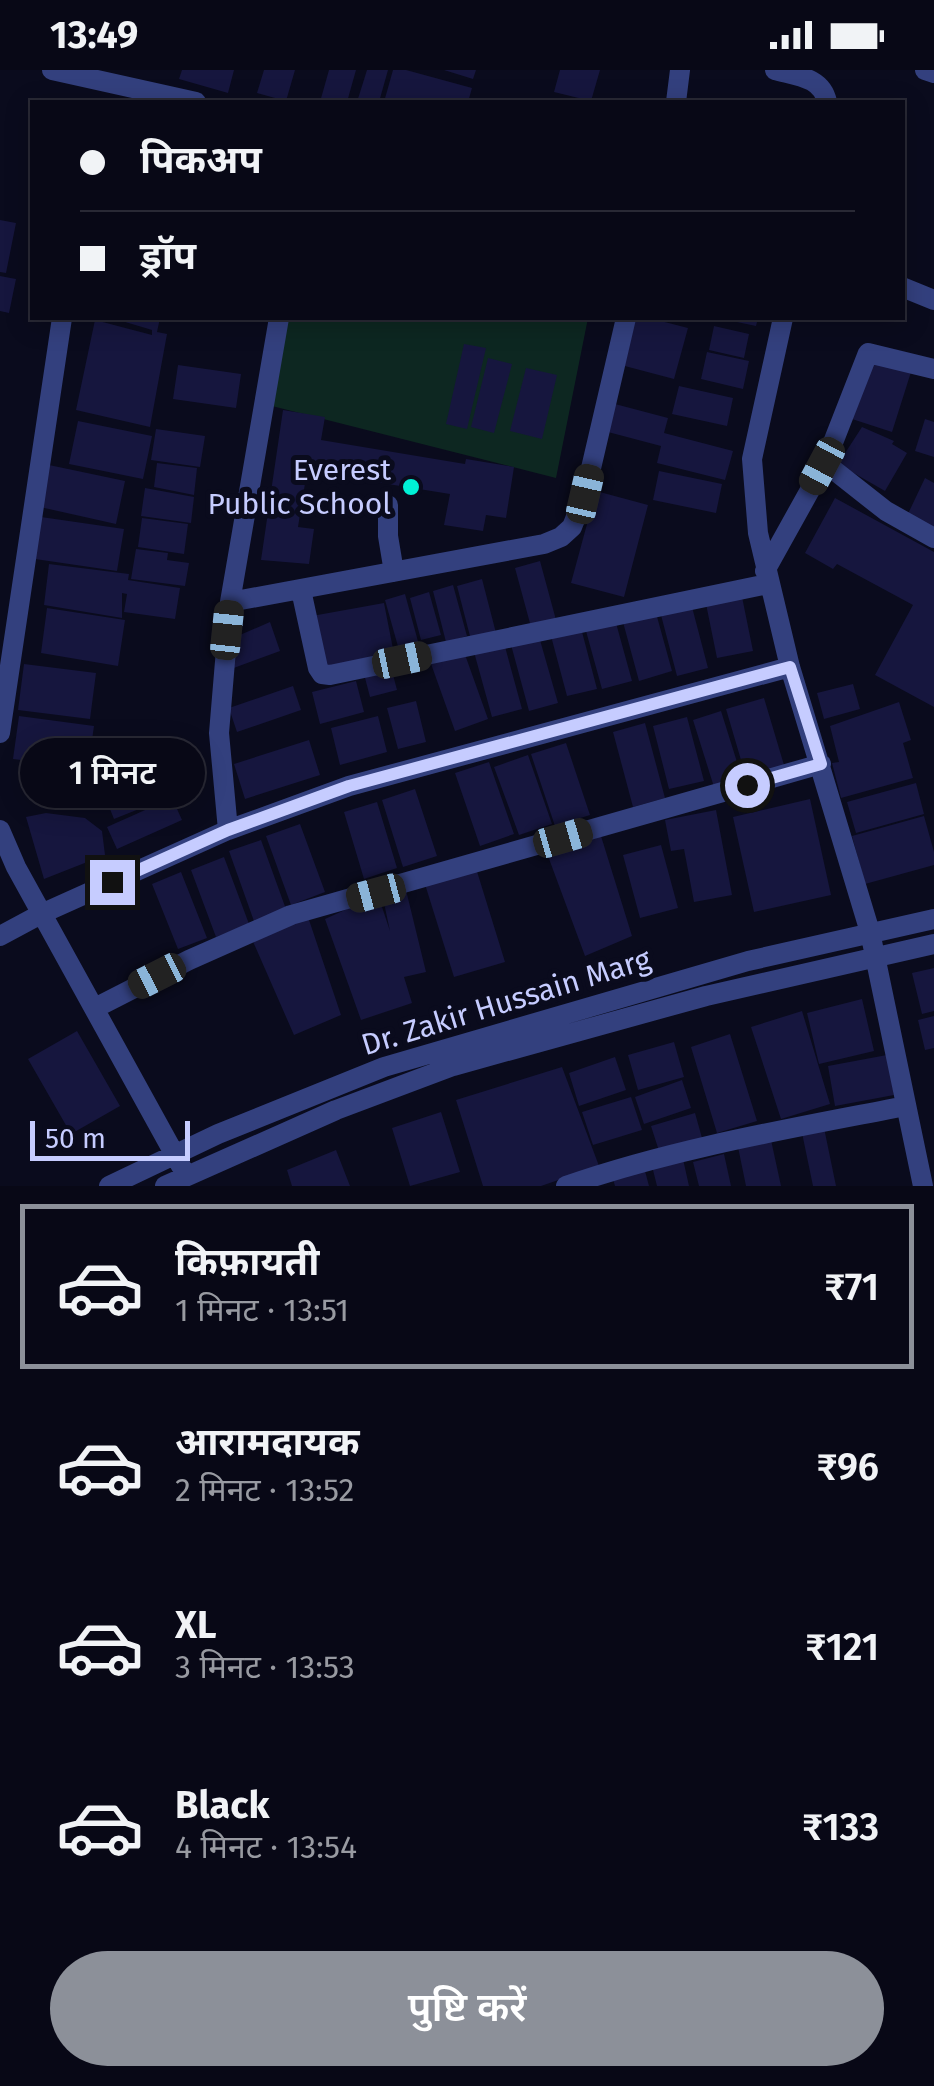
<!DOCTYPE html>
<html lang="hi">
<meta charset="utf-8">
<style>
:root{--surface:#080816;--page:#11111f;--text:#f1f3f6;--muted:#989aa1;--line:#292935;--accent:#8c9099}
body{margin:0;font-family:"Fira Sans","Noto Sans Devanagari",sans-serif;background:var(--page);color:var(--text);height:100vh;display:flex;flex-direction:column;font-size:38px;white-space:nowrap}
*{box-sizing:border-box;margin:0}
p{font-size:32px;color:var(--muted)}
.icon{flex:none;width:55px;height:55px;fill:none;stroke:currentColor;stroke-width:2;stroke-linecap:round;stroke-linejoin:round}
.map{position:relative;height:1116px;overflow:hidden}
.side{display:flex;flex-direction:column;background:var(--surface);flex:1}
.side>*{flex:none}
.banner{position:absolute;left:30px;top:30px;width:875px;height:220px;border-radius:0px;box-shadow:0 5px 25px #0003,0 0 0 2px var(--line);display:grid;align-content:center;height:220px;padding:0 50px;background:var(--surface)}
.scale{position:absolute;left:30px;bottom:25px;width:160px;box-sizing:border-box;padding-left:10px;border:5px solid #c6ccff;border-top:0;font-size:28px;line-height:35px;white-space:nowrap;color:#c6ccff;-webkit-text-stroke:8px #0a0b1d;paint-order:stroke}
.end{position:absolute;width:45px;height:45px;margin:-22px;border:12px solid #c6ccff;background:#111;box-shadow:0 0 0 5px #111}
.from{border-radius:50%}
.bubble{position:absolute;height:70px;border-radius:35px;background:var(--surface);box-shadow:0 5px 25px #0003,0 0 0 2px var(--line);font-size:32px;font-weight:600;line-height:70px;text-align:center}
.car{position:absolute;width:30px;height:60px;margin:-30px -15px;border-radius:12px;box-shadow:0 0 8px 2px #0007;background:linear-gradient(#222 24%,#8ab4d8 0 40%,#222 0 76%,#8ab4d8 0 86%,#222 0)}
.banner b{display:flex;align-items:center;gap:35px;height:95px;font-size:38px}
.banner b+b{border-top:2px solid var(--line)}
.banner i{width:25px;height:25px;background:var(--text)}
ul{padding:18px 0 0;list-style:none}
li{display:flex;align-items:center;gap:30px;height:165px;margin:0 20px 15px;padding:0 30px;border:5px solid transparent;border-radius:0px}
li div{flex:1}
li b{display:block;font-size:38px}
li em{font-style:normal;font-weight:600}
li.on{border-color:var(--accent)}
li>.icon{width:90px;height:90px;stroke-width:1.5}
.cta{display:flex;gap:20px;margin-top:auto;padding:20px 50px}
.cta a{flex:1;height:115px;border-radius:60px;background:var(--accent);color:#fff;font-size:40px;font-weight:600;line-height:115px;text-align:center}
.status{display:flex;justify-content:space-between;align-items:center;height:70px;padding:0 50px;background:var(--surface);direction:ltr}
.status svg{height:28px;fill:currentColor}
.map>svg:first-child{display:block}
.green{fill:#0d2721}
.building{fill:#16163e}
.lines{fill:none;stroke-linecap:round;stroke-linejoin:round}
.minor{stroke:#33407e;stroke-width:20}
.route{stroke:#c6ccff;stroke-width:12}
.poi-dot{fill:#00f1d6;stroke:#0a0b1d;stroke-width:4}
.labels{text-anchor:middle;stroke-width:10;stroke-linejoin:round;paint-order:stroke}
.poi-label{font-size:30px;fill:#c6ccff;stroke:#0a0b1d;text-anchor:end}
.street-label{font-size:30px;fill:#c6ccff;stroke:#0a0b1d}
</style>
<div class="status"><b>13:49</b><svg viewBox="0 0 49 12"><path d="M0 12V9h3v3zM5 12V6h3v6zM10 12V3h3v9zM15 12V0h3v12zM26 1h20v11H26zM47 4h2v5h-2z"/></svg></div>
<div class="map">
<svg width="934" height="1116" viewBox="0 0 934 1116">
<rect width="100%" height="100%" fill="#0a0b1d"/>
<path class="green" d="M 271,248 L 588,248 L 556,408 L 268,335 Z"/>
<path class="building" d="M 182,0 L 234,0 L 228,23 L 179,9 Z
M 264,0 L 295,0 L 286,31 L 257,23 Z
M 329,0 L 356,0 L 347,32 L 320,32 Z
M 367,0 L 388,0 L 379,32 L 357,32 Z
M 393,0 L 406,0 L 472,18 L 468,32 L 384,32 Z
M 444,0 L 476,0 L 473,9 Z
M 560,0 L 600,0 L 591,31 L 554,22 Z
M 0,150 L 16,153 L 6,203 L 0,202 Z
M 0,206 L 16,209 L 9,243 L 0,241 Z
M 112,248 L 160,248 L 157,262 L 167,264 L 150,357 L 76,340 L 95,250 L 152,265 L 152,260 Z
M 634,248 L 649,248 L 688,258 L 674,309 L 621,295 Z
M 718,248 L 758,248 L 756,256 Z
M 714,256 L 749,264 L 744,288 L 709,280 Z
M 464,274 L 486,278 L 467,359 L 446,354 Z
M 707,282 L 749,291 L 743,319 L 701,309 Z
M 488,288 L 512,294 L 494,363 L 471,357 Z
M 869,290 L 911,302 L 892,362 L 852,349 Z
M 178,295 L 241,304 L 236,338 L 173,329 Z
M 526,298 L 557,305 L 542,369 L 510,361 Z
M 679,316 L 733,328 L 727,356 L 672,344 Z
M 615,334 L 668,348 L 664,363 L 733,381 L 725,410 L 657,393 L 661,376 L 608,362 Z
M 283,340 L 325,347 L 321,370 L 465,394 L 466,389 L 514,397 L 506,448 L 486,445 L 483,461 L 444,455 L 450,424 L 307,401 L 298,457 L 314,459 L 309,494 L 261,490 Z
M 925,349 L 934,352 L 934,387 L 915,381 Z
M 78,351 L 152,366 L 143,409 L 69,394 Z
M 862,357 L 894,371 L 892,374 L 907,383 L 885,421 L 838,394 Z
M 156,359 L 205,366 L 200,397 L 151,390 Z
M 157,393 L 197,398 L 194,425 L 154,417 Z
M 49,395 L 125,411 L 116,454 L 40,437 Z
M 659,401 L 722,414 L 716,443 L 653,430 Z
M 925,408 L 934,413 L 934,464 L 906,448 Z
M 145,418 L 194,427 L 191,453 L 141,446 Z
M 596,421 L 648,435 L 624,527 L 571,513 Z
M 835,428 L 934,482 L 934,637 L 875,605 L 913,535 L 837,494 L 833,499 L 805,483 Z
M 41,447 L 124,459 L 117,501 L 35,489 Z
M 142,448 L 188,454 L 184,484 L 138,477 Z
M 136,479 L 168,483 L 167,490 L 189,493 L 185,516 L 131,509 Z
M 540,491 L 556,550 L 531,557 L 515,498 Z
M 49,494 L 129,504 L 128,510 L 180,518 L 175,549 L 124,542 L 127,524 L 122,523 L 122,548 L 44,535 Z
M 482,509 L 496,563 L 471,570 L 457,516 Z
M 453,515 L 467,566 L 446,572 L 433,521 Z
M 429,522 L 441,565 L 421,570 L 410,528 Z
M 741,522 L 753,581 L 717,588 L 705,529 Z
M 405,524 L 419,575 L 399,580 L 385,530 Z
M 384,533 L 394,584 L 325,597 L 312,546 Z
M 692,537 L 708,598 L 677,606 L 661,545 Z
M 47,538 L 125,550 L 118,596 L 41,583 Z
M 656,543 L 672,601 L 639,611 L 623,552 Z
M 270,552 L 280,581 L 231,599 L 233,568 Z
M 616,553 L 632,611 L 602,619 L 586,561 Z
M 581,558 L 597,619 L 567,626 L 551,566 Z
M 538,563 L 558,633 L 529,641 L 510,571 Z
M 504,573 L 522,639 L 492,647 L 474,582 Z
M 463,579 L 488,649 L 455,661 L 430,591 Z
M 390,593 L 397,620 L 370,627 L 363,600 Z
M 24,594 L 96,603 L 90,649 L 18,640 Z
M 356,611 L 364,642 L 320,654 L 312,622 Z
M 853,614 L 860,639 L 824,649 L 817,623 Z
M 293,616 L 301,640 L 237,662 L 229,638 Z
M 764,628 L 784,695 L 746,707 L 726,639 Z
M 416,631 L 426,672 L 398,679 L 387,638 Z
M 899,632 L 911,670 L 903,673 L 913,708 L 841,728 L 832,693 L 839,692 L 830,656 Z
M 721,641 L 742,708 L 714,717 L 693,650 Z
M 19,646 L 94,656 L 88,698 L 13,689 Z
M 378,646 L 387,682 L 340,695 L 331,658 Z
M 687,647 L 704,711 L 669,719 L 653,656 Z
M 645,653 L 665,728 L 633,737 L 613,662 Z
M 309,670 L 320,705 L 245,729 L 234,694 Z
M 566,673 L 590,745 L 555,756 L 531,684 Z
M 528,685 L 552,754 L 519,765 L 494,697 Z
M 489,692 L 514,764 L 480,776 L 455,703 Z
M 168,710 L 174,725 L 114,749 L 108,734 Z
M 916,713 L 924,744 L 856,763 L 847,732 Z
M 415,719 L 437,786 L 403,797 L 382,730 Z
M 172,728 L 182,750 L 117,779 L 107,757 Z
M 810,729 L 831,825 L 754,842 L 733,747 Z
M 377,732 L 397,798 L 364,809 L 344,742 Z
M 716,740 L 732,825 L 694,832 L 684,779 L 671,781 L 665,750 Z
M 46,743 L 85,748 L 102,761 L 105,785 L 44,809 L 26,747 Z
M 924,746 L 934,782 L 934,795 L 865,814 L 852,766 Z
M 300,754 L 325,822 L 291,835 L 266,766 Z
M 601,766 L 632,866 L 585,886 L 548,786 Z
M 261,770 L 287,842 L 255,854 L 229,781 Z
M 661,775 L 678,838 L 640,848 L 623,785 Z
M 224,787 L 249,854 L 216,867 L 191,800 Z
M 475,795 L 505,892 L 454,907 L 424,811 Z
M 181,802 L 207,868 L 178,879 L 152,814 Z
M 405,816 L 426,902 L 404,907 L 412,933 L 361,950 L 325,849 L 378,825 L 390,861 L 384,833 Z
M 307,844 L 341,945 L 294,965 L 251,867 Z
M 934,898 L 934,941 L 922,944 L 912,903 Z
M 862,929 L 874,981 L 819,994 L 807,943 Z
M 802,941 L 830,1034 L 781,1049 L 751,957 Z
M 934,946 L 934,978 L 925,980 L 918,950 Z
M 77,961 L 120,1036 L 71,1064 L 28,989 Z
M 730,964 L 757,1051 L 717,1063 L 691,977 Z
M 674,972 L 684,1007 L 638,1020 L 628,985 Z
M 887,985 L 894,1025 L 835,1036 L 828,996 Z
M 615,987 L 626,1020 L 579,1036 L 569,1003 Z
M 562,997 L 599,1096 L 541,1116 L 483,1116 L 456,1030 Z
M 682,1010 L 691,1038 L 644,1054 L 635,1027 Z
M 631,1027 L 642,1060 L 593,1075 L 582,1042 Z
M 441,1042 L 460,1102 L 410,1116 L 392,1058 Z
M 695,1043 L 702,1068 L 659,1081 L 651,1056 Z
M 823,1053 L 836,1116 L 813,1116 L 801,1058 Z
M 771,1070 L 781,1116 L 746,1116 L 738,1077 Z
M 336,1080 L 350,1116 L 292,1116 L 287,1100 Z
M 724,1084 L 731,1116 L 699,1116 L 693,1092 Z
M 683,1089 L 689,1116 L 657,1116 L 652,1096 Z
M 645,1101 L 649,1116 L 615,1116 L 613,1109 Z"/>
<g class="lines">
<path class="minor" d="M 52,0 L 196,32
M 775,0 C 797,6 822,7 827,32
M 925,0 L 934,3
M 676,32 L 680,0
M 902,217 L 934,230
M 783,248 L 752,389 L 758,463 L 790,597 L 870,862 L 923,1116
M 825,393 L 886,441 L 934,468
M 388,435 L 388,466 L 394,502
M 765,501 L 825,393 L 868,283 L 934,299
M 301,520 L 318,598 L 322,604 L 330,605 L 768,514
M 230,532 L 544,474 L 561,467 L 572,457 L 585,424 L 626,248
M 0,663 L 62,248
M 0,760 L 16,797 L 181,1096
M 228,760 L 219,663 L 230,532 L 279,248
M 0,866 L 41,844 L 228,760 L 349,716 L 790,597
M 95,938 L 189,890 L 291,845 L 821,694
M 109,1116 L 218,1064 L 384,997 L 748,891 L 934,849
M 165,1116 L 336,1040 L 453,996 L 706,926 L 934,874
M 566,1116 C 675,1078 793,1058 906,1036"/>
</g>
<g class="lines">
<path class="route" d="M 112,812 L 228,760 L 349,716 L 790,597 L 821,694 L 747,715"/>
</g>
<circle class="poi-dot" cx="411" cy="417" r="10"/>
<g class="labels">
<g class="poi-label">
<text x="391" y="410">Everest<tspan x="391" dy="34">Public School</tspan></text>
</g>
<g class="street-label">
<text transform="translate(506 932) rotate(-17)" y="10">Dr. Zakir Hussain Marg</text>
</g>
</g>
</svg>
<div class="scale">50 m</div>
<i class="end from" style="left:747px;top:715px"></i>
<i class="end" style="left:112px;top:812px"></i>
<div class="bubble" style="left:20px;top:668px;width:185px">1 मिनट</div>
<i class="car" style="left:822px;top:396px;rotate:208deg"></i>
<i class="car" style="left:585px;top:424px;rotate:13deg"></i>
<i class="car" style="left:227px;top:560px;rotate:6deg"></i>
<i class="car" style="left:402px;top:590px;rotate:78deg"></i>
<i class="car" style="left:563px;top:768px;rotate:74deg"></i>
<i class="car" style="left:376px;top:823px;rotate:255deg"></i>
<i class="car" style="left:157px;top:906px;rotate:243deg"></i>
<div class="banner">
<b><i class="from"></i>पिकअप</b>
<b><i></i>ड्रॉप</b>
</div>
</div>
<section class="side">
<ul>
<li class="on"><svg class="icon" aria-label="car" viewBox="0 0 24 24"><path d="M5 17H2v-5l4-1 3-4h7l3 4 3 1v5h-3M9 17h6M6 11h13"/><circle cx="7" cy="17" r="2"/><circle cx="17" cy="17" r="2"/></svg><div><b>किफ़ायती</b><p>1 मिनट · 13:51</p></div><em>₹71</em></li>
<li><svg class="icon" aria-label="car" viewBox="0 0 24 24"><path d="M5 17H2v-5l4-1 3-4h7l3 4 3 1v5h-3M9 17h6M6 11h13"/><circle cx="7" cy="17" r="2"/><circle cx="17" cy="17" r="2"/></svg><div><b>आरामदायक</b><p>2 मिनट · 13:52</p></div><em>₹96</em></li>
<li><svg class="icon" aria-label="car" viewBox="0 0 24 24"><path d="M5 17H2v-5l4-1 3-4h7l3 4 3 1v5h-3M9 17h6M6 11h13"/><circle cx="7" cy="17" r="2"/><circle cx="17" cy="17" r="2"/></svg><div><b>XL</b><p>3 मिनट · 13:53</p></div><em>₹121</em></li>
<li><svg class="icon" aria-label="car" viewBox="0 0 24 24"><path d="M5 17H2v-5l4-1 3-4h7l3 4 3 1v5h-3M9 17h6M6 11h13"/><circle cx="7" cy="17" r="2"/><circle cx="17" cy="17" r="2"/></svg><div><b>Black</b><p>4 मिनट · 13:54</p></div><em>₹133</em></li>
</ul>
<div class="cta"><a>पुष्टि करें</a></div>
</section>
